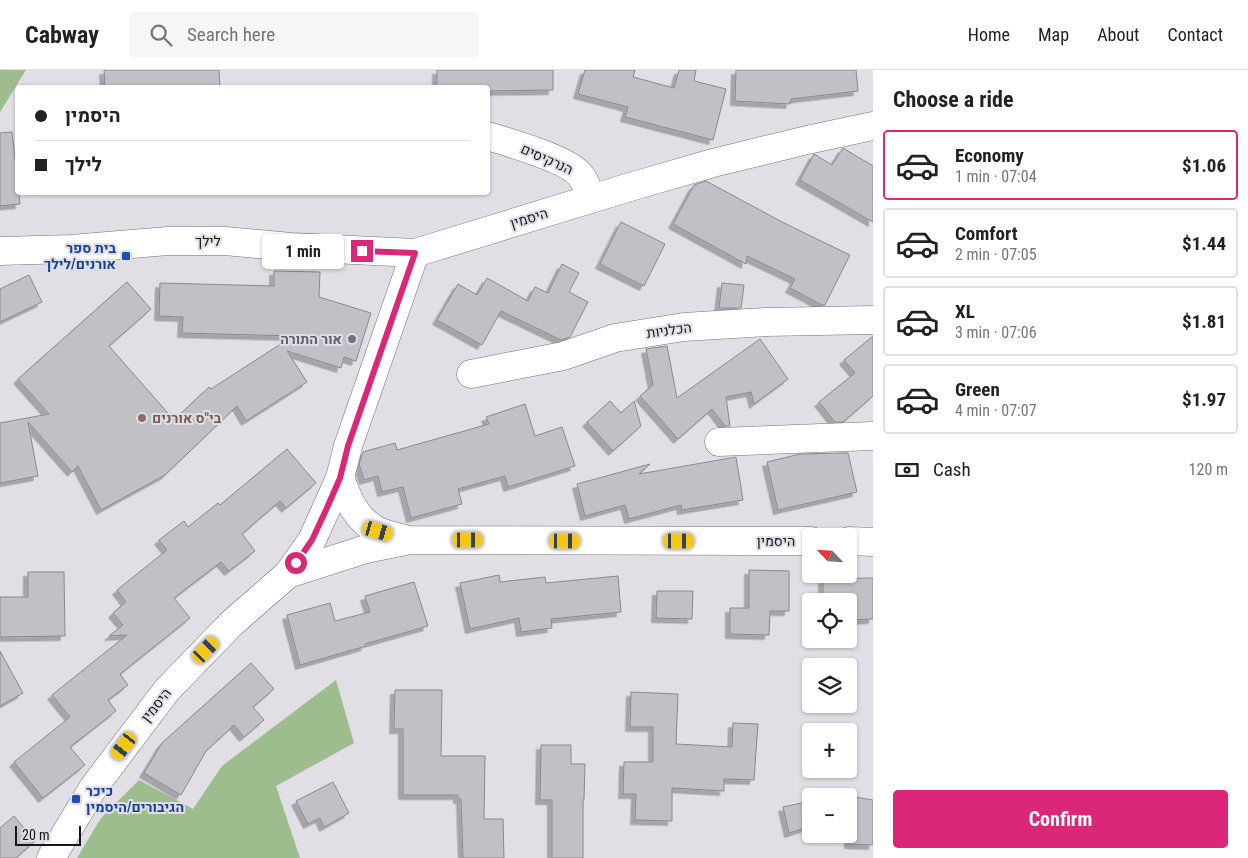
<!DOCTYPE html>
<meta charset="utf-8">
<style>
:root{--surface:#fff;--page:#f6f6f6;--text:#222;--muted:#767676;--line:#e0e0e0;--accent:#db2777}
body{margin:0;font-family:"Roboto Condensed",Heebo,sans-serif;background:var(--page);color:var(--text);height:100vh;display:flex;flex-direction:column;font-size:19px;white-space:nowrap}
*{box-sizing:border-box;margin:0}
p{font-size:16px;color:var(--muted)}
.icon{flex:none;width:28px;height:28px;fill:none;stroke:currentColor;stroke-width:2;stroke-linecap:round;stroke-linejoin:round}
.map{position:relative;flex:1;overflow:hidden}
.side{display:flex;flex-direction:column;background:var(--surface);width:375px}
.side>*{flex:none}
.top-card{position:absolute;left:15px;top:15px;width:475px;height:110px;border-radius:5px;box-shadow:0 1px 4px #0004;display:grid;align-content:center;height:110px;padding:0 20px;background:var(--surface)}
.needle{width:32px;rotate:295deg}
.controls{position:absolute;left:802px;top:458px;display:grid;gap:10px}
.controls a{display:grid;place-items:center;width:55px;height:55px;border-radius:5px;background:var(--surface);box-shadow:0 1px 4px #0004;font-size:25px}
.scale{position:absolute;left:15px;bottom:12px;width:66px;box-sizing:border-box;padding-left:5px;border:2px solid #171619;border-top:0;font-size:14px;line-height:18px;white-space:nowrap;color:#171619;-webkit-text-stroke:4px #e1dfe5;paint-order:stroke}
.end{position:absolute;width:22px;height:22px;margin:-11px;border:6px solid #db2777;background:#fff;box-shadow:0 0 0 2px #fff}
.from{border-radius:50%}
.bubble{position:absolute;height:35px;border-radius:5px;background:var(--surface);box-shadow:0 1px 4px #0004;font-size:16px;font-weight:700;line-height:35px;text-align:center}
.car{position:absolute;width:15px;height:30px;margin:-15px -8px;border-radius:6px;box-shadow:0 0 4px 1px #0007;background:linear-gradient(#f5c518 24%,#345 0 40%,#f5c518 0 76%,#345 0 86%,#f5c518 0)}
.top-card b{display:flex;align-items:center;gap:18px;height:48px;font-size:19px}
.top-card b+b{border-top:1px solid var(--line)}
.top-card i{width:12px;height:12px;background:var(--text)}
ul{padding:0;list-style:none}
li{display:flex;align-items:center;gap:15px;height:70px;margin:0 10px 8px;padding:0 10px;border:2px solid var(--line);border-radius:5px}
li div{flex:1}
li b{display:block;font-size:19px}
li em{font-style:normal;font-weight:700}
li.on{border-color:var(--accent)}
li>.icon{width:45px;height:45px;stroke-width:1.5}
h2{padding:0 20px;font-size:22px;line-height:60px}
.pay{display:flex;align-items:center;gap:12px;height:55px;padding:0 20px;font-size:19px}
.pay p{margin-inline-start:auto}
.primary-button{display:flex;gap:10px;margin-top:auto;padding:10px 20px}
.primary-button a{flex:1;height:58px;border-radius:5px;background:var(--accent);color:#fff;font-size:20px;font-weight:700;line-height:58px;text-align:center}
header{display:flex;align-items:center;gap:30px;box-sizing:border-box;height:70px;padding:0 25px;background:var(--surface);border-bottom:1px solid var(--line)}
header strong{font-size:24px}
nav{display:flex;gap:28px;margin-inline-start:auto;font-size:18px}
.search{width:350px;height:45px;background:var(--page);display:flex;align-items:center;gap:12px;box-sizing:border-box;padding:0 18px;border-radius:5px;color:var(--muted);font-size:19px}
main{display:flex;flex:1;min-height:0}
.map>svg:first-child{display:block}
.green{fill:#9ebd8e}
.building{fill:#c2c0c7;stroke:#8a888e;filter:url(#shadow)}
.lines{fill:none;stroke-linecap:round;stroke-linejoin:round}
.minor-casing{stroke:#737177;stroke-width:29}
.minor{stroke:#fff;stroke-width:28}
.route{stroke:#db2777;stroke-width:6}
.transit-dot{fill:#1a4fb4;stroke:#e1dfe5;stroke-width:2}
.worship-dot{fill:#6b7280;stroke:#e1dfe5;stroke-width:2}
.education-dot{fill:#8d6e63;stroke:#e1dfe5;stroke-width:2}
.labels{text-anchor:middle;stroke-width:4;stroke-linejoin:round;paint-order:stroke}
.street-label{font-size:14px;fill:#171619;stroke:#e1dfe5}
.transit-label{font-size:14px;font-weight:bold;fill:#164399;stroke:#e1dfe5;text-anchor:end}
.worship-label{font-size:14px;font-weight:bold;fill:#5b616d;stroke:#e1dfe5;text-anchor:end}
.education-label{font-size:14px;font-weight:bold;fill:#785e54;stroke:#e1dfe5;text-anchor:start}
</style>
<header>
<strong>Cabway</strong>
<div class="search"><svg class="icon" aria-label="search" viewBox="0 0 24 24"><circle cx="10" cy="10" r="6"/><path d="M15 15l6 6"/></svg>Search here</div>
<nav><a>Home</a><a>Map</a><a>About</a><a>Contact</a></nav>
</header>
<main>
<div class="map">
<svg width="873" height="788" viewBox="0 0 873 788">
<defs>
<filter id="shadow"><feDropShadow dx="-4.5" dy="4.5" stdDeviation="0" flood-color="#0004"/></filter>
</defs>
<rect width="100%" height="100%" fill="#e1dfe5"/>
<path class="green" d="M 0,0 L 26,0 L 0,42 Z
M 336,610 L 354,673 L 276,716 L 300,788 L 77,788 L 101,748 L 139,710 L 193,739 L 222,696 Z"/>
<path class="building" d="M 104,0 L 219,0 L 220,18 L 105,18 Z
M 437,0 L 553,0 L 553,20 L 488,21 L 488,18 L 437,18 Z
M 585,0 L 635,0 L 633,7 L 674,18 L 679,0 L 696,0 L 694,11 L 726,19 L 713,70 L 625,47 L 628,37 L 578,24 Z
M 736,0 L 856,0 L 858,21 L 791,29 L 790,34 L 735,31 Z
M 12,62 L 20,134 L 0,136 L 0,63 Z
M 843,78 L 873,96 L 873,152 L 800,110 L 814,84 L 832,95 Z
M 706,111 L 784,153 L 850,185 L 825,235 L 822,235 L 790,218 L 795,209 L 747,186 L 746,194 L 673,154 L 694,115 Z
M 621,152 L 665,174 L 644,216 L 600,194 Z
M 562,194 L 579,203 L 569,222 L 588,232 L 570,267 L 561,270 L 501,241 L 482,275 L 437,250 L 458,214 L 477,225 L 487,208 L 528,231 L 535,217 L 548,223 Z
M 274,201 L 320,202 L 319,227 L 371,243 L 356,291 L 344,287 L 341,298 L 287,281 L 307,312 L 246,351 L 237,336 L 165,405 L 101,440 L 78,396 L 72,402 L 28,352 L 38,406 L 0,413 L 0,353 L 49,344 L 18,309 L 127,212 L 151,239 L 109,276 L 174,350 L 209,317 L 211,319 L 293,266 L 182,263 L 183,247 L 159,246 L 160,213 L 274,216 Z
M 29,205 L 42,232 L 0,252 L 0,219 Z
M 722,213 L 744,215 L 741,238 L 719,238 Z
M 873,266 L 873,326 L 843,352 L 835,352 L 819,332 L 855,303 L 844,290 Z
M 760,269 L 788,309 L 754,334 L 751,322 L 726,327 L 730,356 L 725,356 L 712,339 L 678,369 L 640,326 L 653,315 L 646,279 L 667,276 L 677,328 Z
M 610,331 L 621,343 L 634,331 L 641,356 L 613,381 L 587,352 Z
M 525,334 L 535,366 L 562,357 L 575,396 L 508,417 L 505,406 L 458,419 L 462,434 L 411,448 L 403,417 L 382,422 L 378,406 L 364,410 L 359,394 L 363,382 L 395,373 L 397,380 L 489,354 L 486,347 Z
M 287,379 L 316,413 L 286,438 L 280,431 L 242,464 L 255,481 L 229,501 L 221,492 L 174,528 L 190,548 L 120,604 L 128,615 L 108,630 L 116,641 L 70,677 L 85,695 L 43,728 L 14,692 L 70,647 L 52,625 L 127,565 L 109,566 L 123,555 L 113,543 L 126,532 L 117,520 L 167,480 L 159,470 L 184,451 L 188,457 L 218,433 L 220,435 Z
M 848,383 L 857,422 L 778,440 L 767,392 L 800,384 Z
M 736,387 L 743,430 L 682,440 L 681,435 L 629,449 L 625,435 L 585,446 L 577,414 L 650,394 L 639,404 Z
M 749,500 L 789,501 L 789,541 L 770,541 L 769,565 L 730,564 L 730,538 L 749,538 Z
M 28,502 L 64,502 L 65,566 L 0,567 L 0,527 L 28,527 Z
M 499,505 L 500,512 L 545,507 L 546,513 L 618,506 L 621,542 L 551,549 L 552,558 L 521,562 L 519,548 L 470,559 L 460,513 Z
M 873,508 L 873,549 L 849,550 L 849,531 L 823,531 L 823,509 Z
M 414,512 L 428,556 L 365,574 L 366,576 L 300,595 L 287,545 L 330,533 L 335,551 L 370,542 L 365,526 Z
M 657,521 L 693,521 L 692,549 L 656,548 Z
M 0,581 L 23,623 L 0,636 Z
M 251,593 L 274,619 L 253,637 L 264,650 L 244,667 L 234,655 L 206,681 L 181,725 L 144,703 L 162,673 Z
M 395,620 L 442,620 L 441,686 L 485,686 L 484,749 L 503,749 L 504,788 L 463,788 L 461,729 L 458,729 L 458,725 L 403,725 L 403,659 L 394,659 Z
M 631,622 L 678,624 L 676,674 L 732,677 L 733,653 L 758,654 L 754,710 L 724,709 L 724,721 L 672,718 L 672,751 L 635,750 L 636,724 L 623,724 L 624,692 L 653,692 L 653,657 L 630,657 Z
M 541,675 L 571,675 L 571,694 L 585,694 L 584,730 L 583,730 L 583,788 L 552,788 L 552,730 L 540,730 Z
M 333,712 L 349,743 L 324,757 L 320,748 L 308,754 L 296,731 Z
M 849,726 L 873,730 L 873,775 L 849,774 Z
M 811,731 L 811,756 L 789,763 L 783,737 Z
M 14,746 L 35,771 L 16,788 L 0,788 L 0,758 Z"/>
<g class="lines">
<g class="minor-casing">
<path id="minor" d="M 488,66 C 509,73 566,88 580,105 C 586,112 588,120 591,129
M 0,181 L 71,179 L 168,171 L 225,171 L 291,177 L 415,183 L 630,117 L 713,93 L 807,70 L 873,56
M 471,304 L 563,286 L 615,268 L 684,257 L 766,252 L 873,250
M 719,372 L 873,366
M 340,408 C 348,429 356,450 378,461 C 387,465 399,467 408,470
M 849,471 L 873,472
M 288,504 L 366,479 L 410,470 L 811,471
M 51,788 L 93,718 L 167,620 L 232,553 L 288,504 L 312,470 L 340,408 L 348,376 L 415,183"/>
</g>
<use href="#minor" class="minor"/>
</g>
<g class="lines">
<path class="route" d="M 296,493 L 312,470 L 326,440 L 340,408 L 348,376 L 415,183 L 362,181"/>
</g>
<g class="transit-dot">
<rect x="121" y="181" width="10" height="10" rx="2.5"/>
<rect x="71" y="724" width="10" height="10" rx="2.5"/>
</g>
<circle class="worship-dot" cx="352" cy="269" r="5"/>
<circle class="education-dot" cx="142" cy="348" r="5"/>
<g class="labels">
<g class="street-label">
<text transform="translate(547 89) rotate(24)" y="5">הנרקיסים</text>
<text transform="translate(529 148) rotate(-17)" y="5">היסמין</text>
<text x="208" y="176">לילך</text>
<text transform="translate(669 260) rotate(-8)" y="5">הכלניות</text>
<text x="776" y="476">היסמין</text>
<text transform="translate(156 635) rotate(-52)" y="5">היסמין</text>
</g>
<g class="transit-label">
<text x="116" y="183">בית ספר<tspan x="116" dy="16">אורנים/לילך</tspan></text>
<text x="86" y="726" text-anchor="start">כיכר<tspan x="86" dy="16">הגיבורים/היסמין</tspan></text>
</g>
<g class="worship-label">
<text x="342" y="274">אור התורה</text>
</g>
<g class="education-label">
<text x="152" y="353">בי"ס אורנים</text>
</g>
</g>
</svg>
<div class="controls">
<a><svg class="needle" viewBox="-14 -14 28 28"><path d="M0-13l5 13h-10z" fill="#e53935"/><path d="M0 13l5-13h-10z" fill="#767676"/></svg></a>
<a><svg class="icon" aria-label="locate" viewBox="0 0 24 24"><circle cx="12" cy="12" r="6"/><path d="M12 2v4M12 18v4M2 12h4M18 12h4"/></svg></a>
<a><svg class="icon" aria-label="layers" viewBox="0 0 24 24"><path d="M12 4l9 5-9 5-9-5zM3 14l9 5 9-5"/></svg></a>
<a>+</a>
<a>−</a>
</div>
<div class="scale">20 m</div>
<i class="end from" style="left:296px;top:493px"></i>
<i class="end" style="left:362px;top:181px"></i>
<div class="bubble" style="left:262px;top:164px;width:82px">1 min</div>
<i class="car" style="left:378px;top:461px;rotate:106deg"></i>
<i class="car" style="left:468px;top:470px;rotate:90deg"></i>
<i class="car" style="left:565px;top:471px;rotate:90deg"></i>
<i class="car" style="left:679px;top:471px;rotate:90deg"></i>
<i class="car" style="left:206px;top:580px;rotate:44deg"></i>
<i class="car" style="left:124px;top:676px;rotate:217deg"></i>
<div class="top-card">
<b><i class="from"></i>היסמין</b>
<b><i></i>לילך</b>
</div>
</div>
<section class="side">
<h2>Choose a ride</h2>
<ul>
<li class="on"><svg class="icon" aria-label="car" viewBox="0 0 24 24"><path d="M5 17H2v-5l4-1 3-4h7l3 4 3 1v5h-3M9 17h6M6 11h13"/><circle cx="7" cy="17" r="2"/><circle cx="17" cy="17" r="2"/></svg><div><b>Economy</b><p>1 min · 07:04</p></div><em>$1.06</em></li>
<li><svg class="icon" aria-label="car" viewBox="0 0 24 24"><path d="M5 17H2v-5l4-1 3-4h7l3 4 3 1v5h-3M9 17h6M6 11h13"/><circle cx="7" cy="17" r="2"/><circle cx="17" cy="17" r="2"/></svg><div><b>Comfort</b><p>2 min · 07:05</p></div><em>$1.44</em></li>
<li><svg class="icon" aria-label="car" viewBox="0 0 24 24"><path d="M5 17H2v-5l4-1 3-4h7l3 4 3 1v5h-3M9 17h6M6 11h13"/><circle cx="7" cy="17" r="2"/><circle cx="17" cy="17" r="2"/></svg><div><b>XL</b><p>3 min · 07:06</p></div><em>$1.81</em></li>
<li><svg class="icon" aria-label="car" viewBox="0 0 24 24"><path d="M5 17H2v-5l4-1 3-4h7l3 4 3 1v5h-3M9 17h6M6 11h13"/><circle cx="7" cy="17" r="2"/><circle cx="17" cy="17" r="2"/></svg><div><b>Green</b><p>4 min · 07:07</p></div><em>$1.97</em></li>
</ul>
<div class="pay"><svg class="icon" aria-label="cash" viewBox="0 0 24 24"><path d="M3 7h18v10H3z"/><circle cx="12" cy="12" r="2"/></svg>Cash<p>120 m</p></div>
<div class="primary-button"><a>Confirm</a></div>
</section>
</main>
